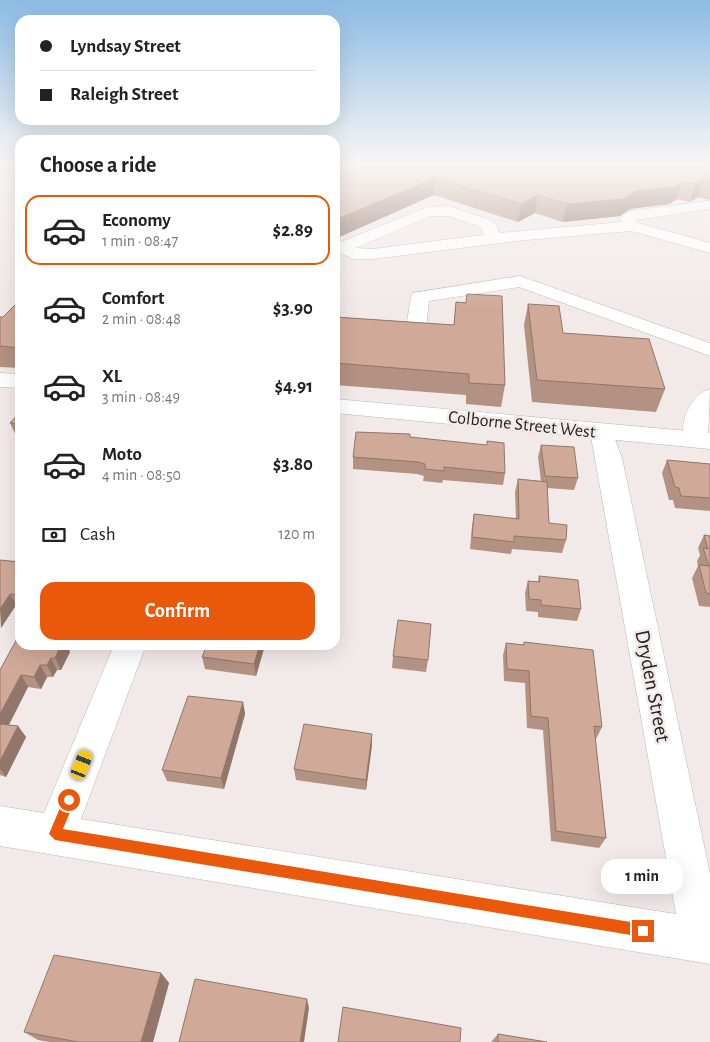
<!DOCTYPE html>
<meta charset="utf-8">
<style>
:root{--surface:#fff;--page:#f6f6f6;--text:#222;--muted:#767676;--line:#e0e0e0;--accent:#ea580c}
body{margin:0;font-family:"Alegreya Sans",sans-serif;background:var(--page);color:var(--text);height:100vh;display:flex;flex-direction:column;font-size:19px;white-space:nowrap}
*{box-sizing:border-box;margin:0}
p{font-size:16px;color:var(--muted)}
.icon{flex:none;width:28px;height:28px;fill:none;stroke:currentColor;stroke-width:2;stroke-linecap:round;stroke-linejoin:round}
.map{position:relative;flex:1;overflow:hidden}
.sheet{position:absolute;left:15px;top:135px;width:325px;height:515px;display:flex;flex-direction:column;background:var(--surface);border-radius:15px;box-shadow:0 5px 20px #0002}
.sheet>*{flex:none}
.hud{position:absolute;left:15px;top:15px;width:325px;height:110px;border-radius:15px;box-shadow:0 5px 20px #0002;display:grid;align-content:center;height:110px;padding:0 25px;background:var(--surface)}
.end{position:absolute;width:22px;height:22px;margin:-11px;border:6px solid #ea580c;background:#fff;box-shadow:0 0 0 2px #fff}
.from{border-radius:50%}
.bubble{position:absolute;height:35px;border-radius:15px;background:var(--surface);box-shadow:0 5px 20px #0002;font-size:16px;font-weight:600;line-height:35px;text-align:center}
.car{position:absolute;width:15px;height:30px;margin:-15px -8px;border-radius:6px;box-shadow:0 0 4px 1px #0007;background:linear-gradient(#f5c518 24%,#345 0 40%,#f5c518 0 76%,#345 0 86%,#f5c518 0)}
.hud b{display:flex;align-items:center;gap:18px;height:48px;font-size:19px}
.hud b+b{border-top:1px solid var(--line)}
.hud i{width:12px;height:12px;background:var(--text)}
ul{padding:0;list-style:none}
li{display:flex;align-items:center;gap:15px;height:70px;margin:0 10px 8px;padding:0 15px;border:2px solid transparent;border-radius:15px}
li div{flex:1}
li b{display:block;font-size:19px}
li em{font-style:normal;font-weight:600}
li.active{border-color:var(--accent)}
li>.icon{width:45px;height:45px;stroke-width:1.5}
h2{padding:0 25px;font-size:22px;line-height:60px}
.pay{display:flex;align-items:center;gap:12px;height:55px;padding:0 25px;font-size:19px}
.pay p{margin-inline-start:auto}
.button{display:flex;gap:10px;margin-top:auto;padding:10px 25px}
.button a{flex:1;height:58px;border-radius:15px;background:var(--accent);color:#fff;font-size:20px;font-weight:600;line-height:58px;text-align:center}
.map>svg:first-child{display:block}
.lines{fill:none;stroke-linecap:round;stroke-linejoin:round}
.minor-casing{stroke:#bdb6b4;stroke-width:1}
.major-casing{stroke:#bdb6b4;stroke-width:1}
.minor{fill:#fff;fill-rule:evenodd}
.major{fill:#fff;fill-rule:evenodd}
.wall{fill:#b39183}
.shaded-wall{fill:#92766a}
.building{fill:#d0a998;stroke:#92766a}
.route{fill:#ea580c}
.labels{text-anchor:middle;stroke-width:5;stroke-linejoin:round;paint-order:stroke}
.street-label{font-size:18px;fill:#242221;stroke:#f2eae8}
.near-street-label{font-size:21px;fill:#242221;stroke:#f2eae8}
</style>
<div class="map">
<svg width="710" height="1042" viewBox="0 0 710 1042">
<rect width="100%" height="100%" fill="#f2eae8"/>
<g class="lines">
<g class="minor-casing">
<path id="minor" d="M 710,201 L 710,209 L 636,220 L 638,223 L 710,243 L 710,253 L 631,231 L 515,241 L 373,259 L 353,259 L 335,250 L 336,244 L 428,207 L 449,206 L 490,220 L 496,224 L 499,233 L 622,222 L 620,219 L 625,213 L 630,211 ZM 431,216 L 448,216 L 478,226 L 482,229 L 483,235 L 373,249 L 355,248 Z
M 520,276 L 710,343 L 710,356 L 519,287 L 429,301 L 426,328 L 423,332 L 409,332 L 406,328 L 411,297 L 413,293 Z
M 710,389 L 708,439 L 705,444 L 696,447 L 687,444 C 676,427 690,394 710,389 Z
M 602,424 L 610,426 L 622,458 L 710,874 L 710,964 L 0,846 L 0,806 L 44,813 L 114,645 L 146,645 L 81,819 L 676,914 L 590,431 L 594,426 Z"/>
</g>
<g class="major-casing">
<path id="major" d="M 0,373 L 20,374 L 20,388 L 0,387 Z
M 335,399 L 710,433 L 710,449 L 335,413 Z"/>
</g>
<use href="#minor" class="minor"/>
<use href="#major" class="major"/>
</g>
<path class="wall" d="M 335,163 L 710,163 L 710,200 L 698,197 L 690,202 L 677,199 L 669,204 L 630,209 L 620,216 L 563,222 L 535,213 L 518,222 Z
M 467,294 L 505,385 L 501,407 L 466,404 L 466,395 L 335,385 L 335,317 L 454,325 L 456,302 L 466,302 Z
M 20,300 L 20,368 L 0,367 L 0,317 L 3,317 Z
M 528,304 L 563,333 L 665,389 L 656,412 L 532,402 L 524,325 Z
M 20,412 L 20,438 L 17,438 L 10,423 Z
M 410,437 L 505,473 L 503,485 L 443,480 L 442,483 L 423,481 L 424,476 L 417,474 L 353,469 L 353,457 Z
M 541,445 L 578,478 L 574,490 L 547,488 L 549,523 L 566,540 L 562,553 L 512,549 L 511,554 L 470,549 L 472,526 L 474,514 L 516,519 L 515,492 L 518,479 L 541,481 L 538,457 Z
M 667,460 L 710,464 L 710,511 L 675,508 L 673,500 L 669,500 L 662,473 Z
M 704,535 L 710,536 L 710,607 L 699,606 L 692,578 L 698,566 L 697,561 L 700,555 L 698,548 Z
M 0,560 L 20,562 L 20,605 L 16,605 L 1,628 Z
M 539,576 L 581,609 L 577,621 L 538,617 L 538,612 L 526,611 L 525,593 L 528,581 L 538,582 Z
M 524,642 L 602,727 L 596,739 L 595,738 L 606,838 L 599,848 L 551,841 L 543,730 L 527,728 L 525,683 L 504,681 L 503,655 L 506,643 L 523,645 Z
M 20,645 L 67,645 L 70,652 L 61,670 L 57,670 L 53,677 L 47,677 L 41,689 L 28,687 L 9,725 L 18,726 L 26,737 L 6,777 L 0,775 L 0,670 Z
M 265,645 L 256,676 L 205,669 L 202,657 Z
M 393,656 L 428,660 L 426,672 L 392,668 Z
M 243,702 L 245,714 L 224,789 L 167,781 L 162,770 Z
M 372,745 L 366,790 L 296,780 L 294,769 Z
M 161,973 L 169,983 L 153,1042 L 49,1042 L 38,1040 L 24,1032 Z
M 498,1034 L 547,1042 L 491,1042 Z"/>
<path class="shaded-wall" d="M 435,178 L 434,195 L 335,239 L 335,220 Z
M 704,179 L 698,197 L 690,202 L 696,184 Z
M 682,182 L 677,199 L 669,204 L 630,209 L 620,216 L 563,222 L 567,204 Z
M 538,195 L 535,213 L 518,222 L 521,204 Z
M 10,594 L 16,605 L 1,628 L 0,609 Z
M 61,645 L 67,645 L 70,652 L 61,670 L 55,658 Z
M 260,645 L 265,645 L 256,676 L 254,664 Z
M 51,658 L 57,670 L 53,677 L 47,665 Z
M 40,665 L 47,677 L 41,689 L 34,677 Z
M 21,675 L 28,687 L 4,734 L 0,729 L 0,714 Z
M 243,702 L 245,714 L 224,789 L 221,778 Z
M 18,726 L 26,737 L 6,777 L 0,769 L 0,761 Z
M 372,734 L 372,745 L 366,790 L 366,780 Z
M 161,973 L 169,983 L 153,1042 L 141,1042 Z
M 307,999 L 309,1008 L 304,1042 L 300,1042 Z"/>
<path class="building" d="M 335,163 L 710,163 L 710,181 L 704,179 L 696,184 L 682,182 L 674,187 L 635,191 L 624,199 L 567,204 L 538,195 L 521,204 L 435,178 L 335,220 Z
M 467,294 L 502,296 L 505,385 L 469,383 L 469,374 L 335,363 L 335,317 L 454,325 L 456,302 L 466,303 Z
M 20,300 L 20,348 L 0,346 L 0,317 L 3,317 Z
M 528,304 L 559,306 L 563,333 L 649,339 L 665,389 L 537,380 Z
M 20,412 L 20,424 L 10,423 Z
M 356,432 L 410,434 L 410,437 L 487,445 L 487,441 L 504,443 L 505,473 L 444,467 L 444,471 L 425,469 L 425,464 L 418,462 L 353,457 Z
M 541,445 L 574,447 L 578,478 L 545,476 Z
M 667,460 L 710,464 L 710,498 L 681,496 L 679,488 L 675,487 Z
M 518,479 L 547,482 L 549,523 L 567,525 L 566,540 L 514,536 L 514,542 L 472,537 L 474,514 L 519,519 Z
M 704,535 L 710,536 L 710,594 L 706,593 L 699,565 L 709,566 L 703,548 L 708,549 Z
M 0,560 L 20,562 L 20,595 L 10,594 L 0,609 Z
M 539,576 L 578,580 L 581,609 L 541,605 L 541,600 L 529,599 L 528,581 L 540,582 Z
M 398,620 L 431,624 L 428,660 L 393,656 Z
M 19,635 L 20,635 L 20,645 L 61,645 L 55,658 L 51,658 L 47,665 L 40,665 L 34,677 L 21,675 L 0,714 L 0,670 Z
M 524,642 L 593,650 L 602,727 L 594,726 L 606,838 L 556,831 L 548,718 L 531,716 L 529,671 L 507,669 L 506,643 L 524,645 Z
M 207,645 L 260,645 L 254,664 L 202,657 Z
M 188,696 L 243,702 L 221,778 L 162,770 Z
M 0,724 L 18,726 L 0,761 Z
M 304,724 L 372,734 L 366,780 L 294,769 Z
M 54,955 L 161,973 L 141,1042 L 78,1042 L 24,1032 Z
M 195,979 L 307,999 L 300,1042 L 179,1042 Z
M 343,1007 L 461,1028 L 460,1042 L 338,1042 Z
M 498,1034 L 547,1042 L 498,1042 Z"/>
<linearGradient id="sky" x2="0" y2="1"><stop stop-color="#8cbbe4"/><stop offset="0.53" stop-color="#f9f6f5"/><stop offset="1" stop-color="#f9f6f5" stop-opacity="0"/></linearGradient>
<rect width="710" height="308" fill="url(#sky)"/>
<path class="route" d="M 69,794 L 75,800 L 63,829 L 643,924 L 647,926 L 649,931 L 647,935 L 643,937 L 55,840 L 49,834 L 65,796 Z"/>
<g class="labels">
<g class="street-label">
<text transform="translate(522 424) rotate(6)" y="6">Colborne Street West</text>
</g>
<g class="near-street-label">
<text transform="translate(653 686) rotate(79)" y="7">Dryden Street</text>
</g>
</g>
</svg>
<i class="end from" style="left:69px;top:800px"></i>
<i class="end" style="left:643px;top:931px"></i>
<div class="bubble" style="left:601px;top:859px;width:82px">1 min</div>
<i class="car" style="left:82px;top:765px;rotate:22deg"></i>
<div class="hud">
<b><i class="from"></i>Lyndsay Street</b>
<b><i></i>Raleigh Street</b>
</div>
<section class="sheet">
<h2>Choose a ride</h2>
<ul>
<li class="active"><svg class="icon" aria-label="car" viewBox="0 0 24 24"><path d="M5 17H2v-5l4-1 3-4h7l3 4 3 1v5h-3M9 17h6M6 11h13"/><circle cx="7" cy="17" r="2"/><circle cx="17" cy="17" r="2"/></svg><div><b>Economy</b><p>1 min · 08:47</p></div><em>$2.89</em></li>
<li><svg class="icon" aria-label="car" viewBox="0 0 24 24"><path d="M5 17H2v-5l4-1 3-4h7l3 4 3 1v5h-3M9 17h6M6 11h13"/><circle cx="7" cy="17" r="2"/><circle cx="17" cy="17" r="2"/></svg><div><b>Comfort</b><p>2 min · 08:48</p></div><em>$3.90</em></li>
<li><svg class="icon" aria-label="car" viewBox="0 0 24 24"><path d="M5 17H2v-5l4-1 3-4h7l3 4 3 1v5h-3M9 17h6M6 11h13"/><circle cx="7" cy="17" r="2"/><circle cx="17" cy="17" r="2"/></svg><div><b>XL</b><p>3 min · 08:49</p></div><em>$4.91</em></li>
<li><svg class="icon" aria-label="car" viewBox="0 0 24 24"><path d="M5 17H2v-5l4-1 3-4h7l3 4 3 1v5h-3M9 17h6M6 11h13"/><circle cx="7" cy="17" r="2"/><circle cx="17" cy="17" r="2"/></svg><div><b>Moto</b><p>4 min · 08:50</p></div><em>$3.80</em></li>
</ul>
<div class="pay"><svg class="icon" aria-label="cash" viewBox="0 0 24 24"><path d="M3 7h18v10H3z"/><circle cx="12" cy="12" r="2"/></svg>Cash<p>120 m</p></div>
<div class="button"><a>Confirm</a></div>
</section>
</div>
